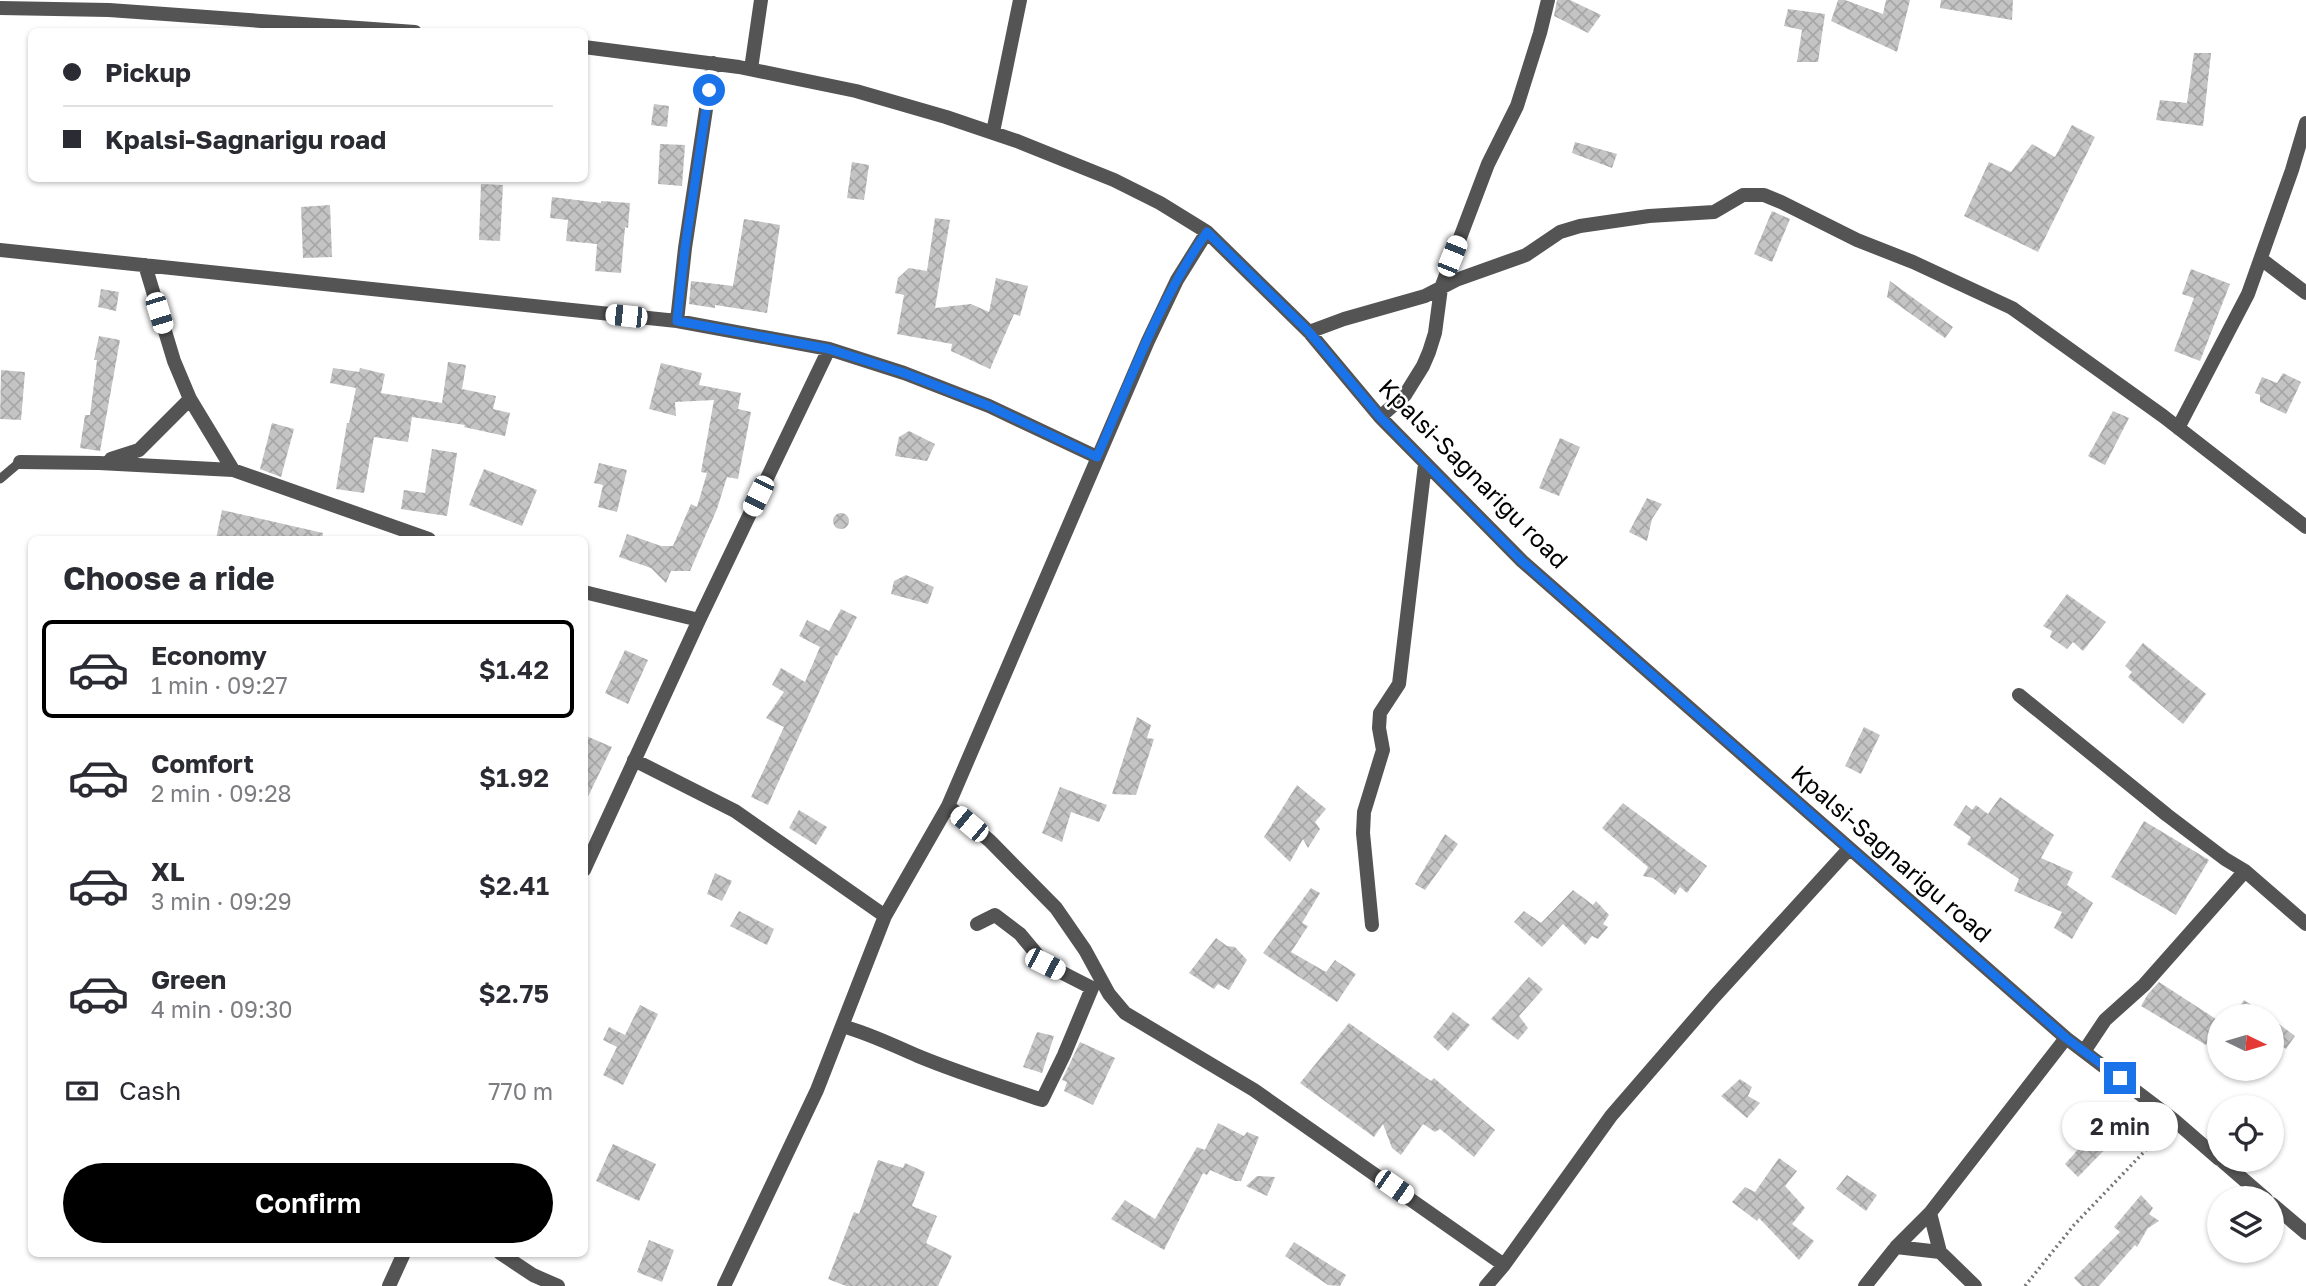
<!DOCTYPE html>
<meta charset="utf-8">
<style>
:root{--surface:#fff;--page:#f2f2f3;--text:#2b2b33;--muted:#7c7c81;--line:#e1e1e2;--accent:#000}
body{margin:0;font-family:"Golos Text",sans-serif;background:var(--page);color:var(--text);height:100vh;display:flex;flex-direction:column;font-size:26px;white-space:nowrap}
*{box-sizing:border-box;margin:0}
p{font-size:23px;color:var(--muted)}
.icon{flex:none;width:38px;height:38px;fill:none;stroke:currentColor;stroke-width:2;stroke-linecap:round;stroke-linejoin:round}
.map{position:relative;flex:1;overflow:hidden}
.sheet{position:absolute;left:28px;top:536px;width:560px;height:721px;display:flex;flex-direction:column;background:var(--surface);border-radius:10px;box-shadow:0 2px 5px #0004}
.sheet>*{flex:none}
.hud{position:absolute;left:28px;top:28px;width:560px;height:154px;border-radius:10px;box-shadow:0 2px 5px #0004;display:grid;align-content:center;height:154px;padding:0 35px;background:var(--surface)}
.needle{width:46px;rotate:95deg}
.fabs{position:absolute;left:2207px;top:1004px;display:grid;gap:14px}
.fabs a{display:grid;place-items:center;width:77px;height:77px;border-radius:50%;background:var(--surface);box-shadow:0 2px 5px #0004;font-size:35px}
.end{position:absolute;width:32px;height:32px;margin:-16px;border:9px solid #1a73e8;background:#fff;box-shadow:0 0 0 4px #fff}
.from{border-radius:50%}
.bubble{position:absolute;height:49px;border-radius:24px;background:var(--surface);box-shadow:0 2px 5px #0004;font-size:23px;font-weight:600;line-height:49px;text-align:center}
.car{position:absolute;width:21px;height:42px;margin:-21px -10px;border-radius:9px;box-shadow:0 0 5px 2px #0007;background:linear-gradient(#fff 24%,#345 0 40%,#fff 0 76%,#345 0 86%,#fff 0)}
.hud b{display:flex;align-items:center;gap:24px;height:66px;font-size:26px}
.hud b+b{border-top:2px solid var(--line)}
.hud i{width:18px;height:18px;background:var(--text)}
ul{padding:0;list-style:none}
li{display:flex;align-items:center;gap:21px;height:98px;margin:0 14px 10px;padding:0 21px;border:4px solid transparent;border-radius:10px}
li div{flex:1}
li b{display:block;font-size:26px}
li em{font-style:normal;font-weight:600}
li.on{border-color:var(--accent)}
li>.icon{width:63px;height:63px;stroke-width:1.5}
h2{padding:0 35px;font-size:32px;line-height:84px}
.pay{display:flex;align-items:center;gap:18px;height:77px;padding:0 35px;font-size:26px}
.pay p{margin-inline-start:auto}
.primary-button{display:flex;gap:14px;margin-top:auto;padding:14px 35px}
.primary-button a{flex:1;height:80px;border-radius:42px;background:var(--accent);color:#fff;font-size:28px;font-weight:600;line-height:80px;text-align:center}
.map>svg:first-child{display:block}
.building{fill:url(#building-cross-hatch)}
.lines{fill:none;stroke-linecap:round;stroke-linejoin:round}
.path{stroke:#767676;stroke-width:3.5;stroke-dasharray:2 3.5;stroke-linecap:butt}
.lane{stroke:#545454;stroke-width:9}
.street{stroke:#545454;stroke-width:14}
.route{stroke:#1a73e8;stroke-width:9}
.labels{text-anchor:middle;stroke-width:5;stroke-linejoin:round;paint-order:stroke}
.street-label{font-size:24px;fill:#000;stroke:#fff}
</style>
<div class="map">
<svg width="2306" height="1286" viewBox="0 0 2306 1286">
<defs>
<pattern id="building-cross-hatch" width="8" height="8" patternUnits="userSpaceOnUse" patternTransform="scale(1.75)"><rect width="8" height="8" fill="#c4c4c4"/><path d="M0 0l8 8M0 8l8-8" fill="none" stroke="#a7a7a7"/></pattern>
</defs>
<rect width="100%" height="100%" fill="#fff"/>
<path class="building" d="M 1557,0 L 1570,0 L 1601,15 L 1588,33 L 1554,16 Z
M 1838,0 L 1845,0 L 1883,14 L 1886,0 L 1910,0 L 1897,52 L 1831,21 Z
M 1941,0 L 2013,0 L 2012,20 L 1940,8 Z
M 1788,9 L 1825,14 L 1818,62 L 1797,62 L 1802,30 L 1784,26 Z
M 2194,53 L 2211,53 L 2203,126 L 2156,120 L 2160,100 L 2187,103 Z
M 654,104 L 669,106 L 667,127 L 651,125 Z
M 2072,125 L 2095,137 L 2038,252 L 1964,216 L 1989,162 L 2011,172 L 2032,144 L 2055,157 Z
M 1575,142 L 1617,154 L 1612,168 L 1572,153 Z
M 660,144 L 685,145 L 682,186 L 658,184 Z
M 852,162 L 869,165 L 864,200 L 847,198 Z
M 481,184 L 503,185 L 500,241 L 479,240 Z
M 552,197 L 601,203 L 601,201 L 630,203 L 628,228 L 625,227 L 621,273 L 595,271 L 597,244 L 566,241 L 568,220 L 550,218 Z
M 330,205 L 332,257 L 303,258 L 301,207 Z
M 1772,211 L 1790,219 L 1772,262 L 1754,254 Z
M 935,218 L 950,220 L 935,308 L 971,304 L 989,312 L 996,278 L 1028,286 L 1020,316 L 1014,314 L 990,369 L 951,351 L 952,344 L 897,334 L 904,295 L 895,293 L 898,278 L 909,268 L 927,271 Z
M 744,219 L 780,225 L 767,313 L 715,305 L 715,308 L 689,304 L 691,281 L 733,286 Z
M 2191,269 L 2230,284 L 2200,361 L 2174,351 L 2194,298 L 2182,294 Z
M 1890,281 L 1953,327 L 1945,338 L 1887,297 Z
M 101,289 L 119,292 L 116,311 L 98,307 Z
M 99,336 L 120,340 L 100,451 L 80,448 L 85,415 L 90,415 L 97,360 L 94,360 Z
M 448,362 L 466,365 L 462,389 L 496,396 L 493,409 L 510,413 L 505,436 L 464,427 L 465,425 L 412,417 L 408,442 L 374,437 L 364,493 L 336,489 L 347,423 L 349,423 L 356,388 L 330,383 L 333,368 L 359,372 L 360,368 L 385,374 L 381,393 L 442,403 Z
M 661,363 L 702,373 L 699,385 L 741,393 L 738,409 L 751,412 L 738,479 L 727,477 L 717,509 L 690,571 L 671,571 L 666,583 L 651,568 L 619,557 L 627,534 L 661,546 L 673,546 L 691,504 L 697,507 L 707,473 L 701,472 L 714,400 L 675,402 L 676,416 L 649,409 Z
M 1,370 L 25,372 L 21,420 L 0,419 Z
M 2283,373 L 2301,382 L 2286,414 L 2260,402 L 2260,395 L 2255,393 L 2262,377 L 2277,383 Z
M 2113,411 L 2129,418 L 2105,465 L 2088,456 Z
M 272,423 L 294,429 L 281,477 L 260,469 Z
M 909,431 L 935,444 L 927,461 L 895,456 L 899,437 Z
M 1560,438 L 1580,447 L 1559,496 L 1539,488 Z
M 432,449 L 457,453 L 447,516 L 401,509 L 404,490 L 425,493 Z
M 599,463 L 627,470 L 617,512 L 598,507 L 603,485 L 594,483 Z
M 484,469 L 537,490 L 522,526 L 469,505 Z
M 1647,498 L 1662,504 L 1652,519 L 1647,541 L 1629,532 Z
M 222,510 L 323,533 L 322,539 L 216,539 Z
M833 521a8 8 0 1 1 16 0a8 8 0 1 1-16 0Z
M 906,575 L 934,587 L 928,604 L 891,594 L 894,581 Z
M 2067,594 L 2106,622 L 2083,651 L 2073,642 L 2067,649 L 2050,637 L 2052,631 L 2043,626 Z
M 841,609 L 857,617 L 837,656 L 836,655 L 768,805 L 751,797 L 784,727 L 766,718 L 784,692 L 772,685 L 781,668 L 805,682 L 820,647 L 799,636 L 807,620 L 829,631 Z
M 2143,643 L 2206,694 L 2183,724 L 2128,677 L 2132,672 L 2125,666 Z
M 625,650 L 648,660 L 628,704 L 605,693 Z
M 1137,717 L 1151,725 L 1147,738 L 1154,739 L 1136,795 L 1112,794 Z
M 1864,727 L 1880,735 L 1861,774 L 1845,766 Z
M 584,735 L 612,747 L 584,805 Z
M 1297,785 L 1326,809 L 1315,822 L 1320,829 L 1308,848 L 1303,839 L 1290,862 L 1264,837 Z
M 1060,787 L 1107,805 L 1099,822 L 1071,812 L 1062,842 L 1042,833 Z
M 2000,797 L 2054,835 L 2041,858 L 2073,872 L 2067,885 L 2093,903 L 2072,939 L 2054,928 L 2062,912 L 2014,891 L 2019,879 L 1967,844 L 1971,837 L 1953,825 L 1966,805 L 1972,810 L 1976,805 L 1988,814 Z
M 1623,803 L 1707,866 L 1687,893 L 1680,887 L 1675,895 L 1653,878 L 1643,876 L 1648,867 L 1602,828 Z
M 799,810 L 827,827 L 816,845 L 789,828 Z
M 2144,821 L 2209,860 L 2176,915 L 2111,877 Z
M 1445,834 L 1458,844 L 1425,890 L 1415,884 Z
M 715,873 L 732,881 L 722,901 L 707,894 Z
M 1311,888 L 1320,893 L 1302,923 L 1308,926 L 1291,952 L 1326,972 L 1335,960 L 1356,974 L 1337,1002 L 1263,953 Z
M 1573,890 L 1593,905 L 1596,901 L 1609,915 L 1603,924 L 1608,927 L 1598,939 L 1592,936 L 1585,945 L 1563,924 L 1542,947 L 1514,922 L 1524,911 L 1541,923 Z
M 739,911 L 774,929 L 767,945 L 730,926 Z
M 1216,938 L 1227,946 L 1235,947 L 1247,960 L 1229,990 L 1218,984 L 1214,989 L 1189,973 Z
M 1529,977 L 1543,989 L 1519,1016 L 1528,1028 L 1518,1040 L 1491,1019 Z
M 2159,982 L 2219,1021 L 2206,1045 L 2141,1006 L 2148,994 Z
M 2244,1000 L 2268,1017 L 2232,1017 Z
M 640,1005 L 658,1014 L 623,1085 L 603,1075 L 617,1047 L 603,1040 L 609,1027 L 625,1035 Z
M 1453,1012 L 1470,1025 L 1448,1051 L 1433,1037 Z
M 2272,1019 L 2295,1036 L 2286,1049 L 2272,1039 Z
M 1349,1023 L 1431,1081 L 1434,1078 L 1495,1130 L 1474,1157 L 1440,1129 L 1435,1132 L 1423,1124 L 1401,1155 L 1392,1148 L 1383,1124 L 1374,1137 L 1300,1083 Z
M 1037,1032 L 1054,1036 L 1042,1073 L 1023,1067 Z
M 1080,1042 L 1115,1058 L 1093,1105 L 1064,1091 L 1067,1082 L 1062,1080 Z
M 1740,1079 L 1752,1087 L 1748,1096 L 1760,1103 L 1747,1118 L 1721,1096 Z
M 1218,1123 L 1244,1136 L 1247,1132 L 1259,1137 L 1241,1181 L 1235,1181 L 1210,1170 L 1207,1175 L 1203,1173 L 1164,1250 L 1111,1219 L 1125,1200 L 1155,1219 L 1197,1147 L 1205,1150 Z
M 2101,1124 L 2117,1137 L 2078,1177 L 2065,1164 Z
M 613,1144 L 656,1164 L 639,1201 L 596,1181 Z
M 1779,1158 L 1797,1171 L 1785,1186 L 1805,1208 L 1792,1224 L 1814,1241 L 1799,1260 L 1759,1218 L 1757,1221 L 1732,1202 L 1745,1187 L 1755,1192 Z
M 878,1160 L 903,1168 L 905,1163 L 925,1172 L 912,1206 L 937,1216 L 926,1243 L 952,1256 L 938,1286 L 846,1286 L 828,1279 L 854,1212 L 859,1214 Z
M 1847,1175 L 1877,1195 L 1866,1211 L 1836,1189 Z
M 1257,1176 L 1275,1177 L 1267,1196 L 1246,1186 Z
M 2141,1195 L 2153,1208 L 2149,1214 L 2159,1221 L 2148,1228 L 2137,1247 L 2135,1245 L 2099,1286 L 2082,1286 L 2074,1278 L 2120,1232 L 2114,1227 Z
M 649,1240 L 674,1250 L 662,1282 L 637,1272 Z
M 1294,1242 L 1346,1275 L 1340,1286 L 1328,1285 L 1285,1256 Z"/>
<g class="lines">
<path class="path" d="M 2025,1286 L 2074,1225 L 2164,1131"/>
<path class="lane" d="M 0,479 L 20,462"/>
<path class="street" d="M 0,8 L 109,10 L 415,32
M 584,47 L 739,67 L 856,91 L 946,117 L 1017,141 L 1114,180 L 1160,203 L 1207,232 L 1309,332 L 1380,417 L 1522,561 L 2066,1038 L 2174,1120 L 2219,1159
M 751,69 L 761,0
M 993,132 L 1020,0
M 0,250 L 677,321 L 829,349 L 904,373 L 989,406 L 1097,457
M 2261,259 L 2306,293
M 677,321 L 685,248 L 713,63
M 1309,332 L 1344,319 L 1425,296 L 1456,280 L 1526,255 L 1560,232 L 1580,226 L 1649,216 L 1714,212 L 1743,195 L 1764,195 L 1781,202 L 1857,240 L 1913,262 L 2012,308 L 2163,416 L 2306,527
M 190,399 L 233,470
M 1380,417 L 1405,395 L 1423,366 L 1429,352 L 1435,333 L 1441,288 L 1488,164 L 1517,106 L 1540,33 L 1548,0
M 2178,428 L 2248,294 L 2292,170 L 2306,123
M 111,459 L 139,450 L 190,399 L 174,361 L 145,265
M 20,462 L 99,463 L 233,470 L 429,539
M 584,592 L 699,620
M 2019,695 L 2167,815 L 2225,859 L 2245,871 L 2306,924
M 634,760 L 735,811 L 885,916
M 948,806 L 990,841 L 1056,908 L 1085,950 L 1109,994 L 1125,1013 L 1254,1090 L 1504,1265
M 584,870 L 699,620 L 829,349
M 1372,925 L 1363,833 L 1364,812 L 1383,750 L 1379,728 L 1380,713 L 1399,684 L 1425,464
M 842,1026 C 871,1034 892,1045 918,1056 C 959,1073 1001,1086 1042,1100 L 1064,1055 L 1092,988 L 1045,964 L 1020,934 L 995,915 L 977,924
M 2085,1050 L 2105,1020 L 2144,985 L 2245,871
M 2221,1160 L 2266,1199
M 2272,1204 L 2306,1233
M 1930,1213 L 1940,1252
M 1896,1247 L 1940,1252 L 1975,1286
M 500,1253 L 533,1275 L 558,1286
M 389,1286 L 404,1253
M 724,1286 L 817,1090 L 885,916 L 948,806 L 1148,341 L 1177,280 L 1207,232
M 1486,1286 L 1504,1265 L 1611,1116 L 1714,997 L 1849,849
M 1865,1286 L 1896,1247 L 1930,1213 L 2066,1038"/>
</g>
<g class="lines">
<path class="route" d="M 709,90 L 685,248 L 677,321 L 829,349 L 904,373 L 989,406 L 1097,457 C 1130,381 1159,300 1207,232 L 1309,332 L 1380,417 L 1522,561 L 2066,1038 L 2120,1078"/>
</g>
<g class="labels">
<g class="street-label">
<text transform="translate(1473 474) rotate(45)" y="8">Kpalsi-Sagnarigu road</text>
<text transform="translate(1891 854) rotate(41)" y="8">Kpalsi-Sagnarigu road</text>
</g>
</g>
</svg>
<div class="fabs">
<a><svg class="needle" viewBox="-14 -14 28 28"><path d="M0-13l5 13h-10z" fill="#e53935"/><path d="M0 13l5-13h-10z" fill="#7c7c81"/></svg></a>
<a><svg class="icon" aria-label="locate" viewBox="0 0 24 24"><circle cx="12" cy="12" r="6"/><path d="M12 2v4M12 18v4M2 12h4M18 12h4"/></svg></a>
<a><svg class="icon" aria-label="layers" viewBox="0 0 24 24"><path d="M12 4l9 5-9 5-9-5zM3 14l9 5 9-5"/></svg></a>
</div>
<i class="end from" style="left:709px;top:90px"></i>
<i class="end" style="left:2120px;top:1078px"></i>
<div class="bubble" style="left:2062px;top:1102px;width:116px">2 min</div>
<i class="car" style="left:1452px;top:256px;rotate:22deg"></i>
<i class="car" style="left:159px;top:313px;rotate:163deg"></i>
<i class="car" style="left:626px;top:316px;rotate:276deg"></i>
<i class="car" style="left:758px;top:496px;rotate:206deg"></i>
<i class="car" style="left:969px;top:824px;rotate:310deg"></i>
<i class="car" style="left:1045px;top:964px;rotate:117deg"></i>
<i class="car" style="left:1394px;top:1187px;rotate:125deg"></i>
<div class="hud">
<b><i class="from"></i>Pickup</b>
<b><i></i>Kpalsi-Sagnarigu road</b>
</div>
<section class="sheet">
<h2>Choose a ride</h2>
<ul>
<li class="on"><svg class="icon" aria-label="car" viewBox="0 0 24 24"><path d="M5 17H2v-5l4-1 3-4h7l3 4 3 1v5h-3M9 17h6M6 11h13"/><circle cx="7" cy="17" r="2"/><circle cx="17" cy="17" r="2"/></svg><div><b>Economy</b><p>1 min · 09:27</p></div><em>$1.42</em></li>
<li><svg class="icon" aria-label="car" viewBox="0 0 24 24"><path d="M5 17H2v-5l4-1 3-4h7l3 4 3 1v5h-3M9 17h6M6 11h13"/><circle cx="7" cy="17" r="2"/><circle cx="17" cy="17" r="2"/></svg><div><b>Comfort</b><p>2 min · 09:28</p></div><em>$1.92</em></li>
<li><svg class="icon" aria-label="car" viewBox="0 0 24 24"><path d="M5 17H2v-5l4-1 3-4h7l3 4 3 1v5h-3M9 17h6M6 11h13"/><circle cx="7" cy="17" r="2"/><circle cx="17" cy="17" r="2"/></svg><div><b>XL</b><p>3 min · 09:29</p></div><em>$2.41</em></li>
<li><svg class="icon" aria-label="car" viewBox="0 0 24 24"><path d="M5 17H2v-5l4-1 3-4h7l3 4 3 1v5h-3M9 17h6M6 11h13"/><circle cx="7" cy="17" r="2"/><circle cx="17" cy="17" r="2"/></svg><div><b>Green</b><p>4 min · 09:30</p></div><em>$2.75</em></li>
</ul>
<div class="pay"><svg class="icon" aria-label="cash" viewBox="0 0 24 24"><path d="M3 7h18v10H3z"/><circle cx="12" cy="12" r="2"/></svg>Cash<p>770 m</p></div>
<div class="primary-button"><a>Confirm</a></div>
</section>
</div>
